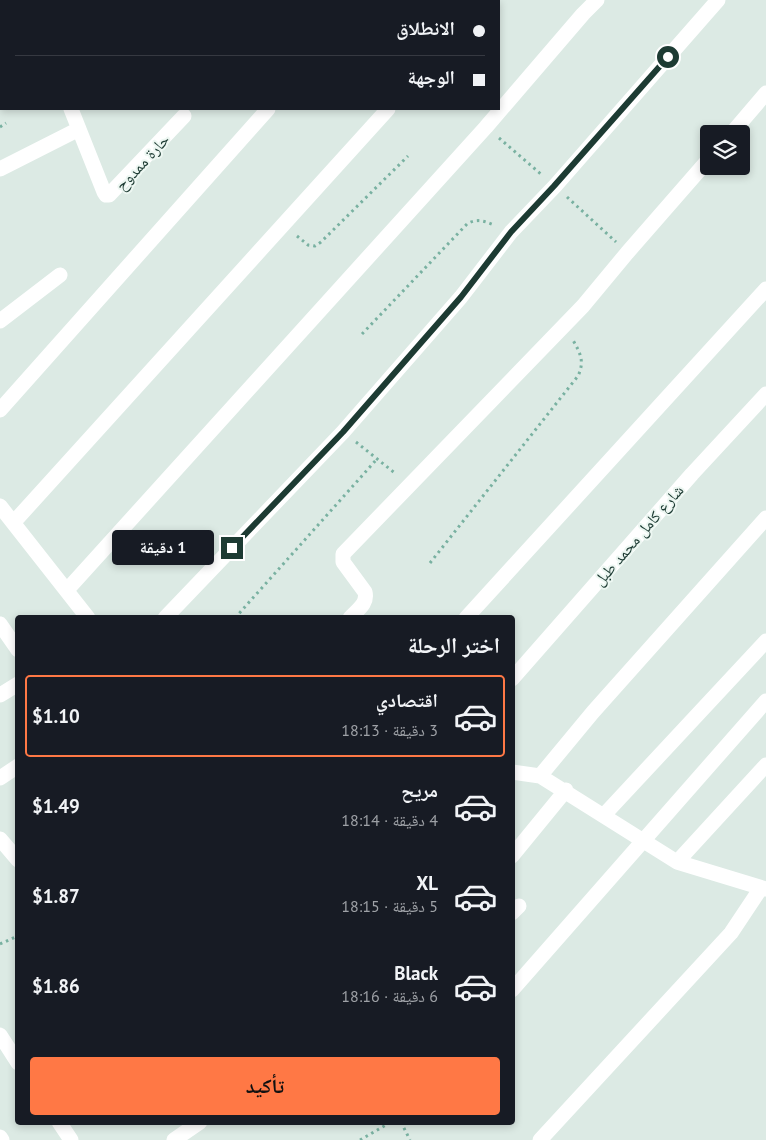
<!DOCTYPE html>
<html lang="ar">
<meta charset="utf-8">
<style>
:root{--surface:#171b24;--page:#20242c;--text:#f1f3f6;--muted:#9ea1a6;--line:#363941;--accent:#ff7845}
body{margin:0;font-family:"PT Sans","Noto Naskh Arabic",sans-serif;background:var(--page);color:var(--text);direction:rtl;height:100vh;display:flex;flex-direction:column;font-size:19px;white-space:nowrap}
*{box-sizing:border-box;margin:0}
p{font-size:16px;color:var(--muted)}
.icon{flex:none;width:28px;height:28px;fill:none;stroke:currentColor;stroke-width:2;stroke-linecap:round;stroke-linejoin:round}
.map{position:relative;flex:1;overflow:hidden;direction:ltr}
.drawer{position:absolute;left:15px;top:615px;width:500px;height:510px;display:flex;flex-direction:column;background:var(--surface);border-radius:5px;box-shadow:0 2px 8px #0003;direction:rtl}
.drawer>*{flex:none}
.top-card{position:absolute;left:0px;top:0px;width:500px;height:110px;box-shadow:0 2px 8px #0003;direction:rtl;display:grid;align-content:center;height:110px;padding:0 15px;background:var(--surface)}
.controls{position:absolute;left:700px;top:125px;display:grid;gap:10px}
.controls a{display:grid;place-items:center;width:50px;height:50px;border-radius:5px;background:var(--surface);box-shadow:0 2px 8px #0003;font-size:25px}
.end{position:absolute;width:22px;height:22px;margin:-11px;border:6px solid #1d3b33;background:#fff;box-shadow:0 0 0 2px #fff}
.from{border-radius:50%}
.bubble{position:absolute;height:35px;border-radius:5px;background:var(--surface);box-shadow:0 2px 8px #0003;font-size:16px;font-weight:700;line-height:35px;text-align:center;direction:rtl}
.top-card b{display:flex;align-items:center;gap:18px;height:48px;font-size:19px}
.top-card b+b{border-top:1px solid var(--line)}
.top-card i{width:12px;height:12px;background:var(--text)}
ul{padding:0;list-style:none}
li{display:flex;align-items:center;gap:15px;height:82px;margin:0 10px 8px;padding:0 5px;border:2px solid transparent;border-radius:5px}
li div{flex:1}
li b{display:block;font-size:19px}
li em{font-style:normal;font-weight:700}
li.selected{border-color:var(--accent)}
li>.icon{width:45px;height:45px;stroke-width:1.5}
h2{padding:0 15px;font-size:22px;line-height:60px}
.primary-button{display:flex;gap:10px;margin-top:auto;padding:10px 15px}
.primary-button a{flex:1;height:58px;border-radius:5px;background:var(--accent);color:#111;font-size:20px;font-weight:700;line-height:58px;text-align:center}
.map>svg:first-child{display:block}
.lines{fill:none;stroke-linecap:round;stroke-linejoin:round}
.path{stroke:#79b1a1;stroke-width:3;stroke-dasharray:2.5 4;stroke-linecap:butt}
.minor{stroke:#fff;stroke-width:15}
.route{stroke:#1d3b33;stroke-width:6}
.labels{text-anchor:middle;stroke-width:4;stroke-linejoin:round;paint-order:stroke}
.street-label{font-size:16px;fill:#1d3b33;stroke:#edf7f2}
</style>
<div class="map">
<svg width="766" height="1140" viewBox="0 0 766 1140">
<rect width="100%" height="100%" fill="#dceae4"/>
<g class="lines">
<path class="path" d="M 288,1 L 289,0
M 0,127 L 6,123
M 499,138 L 542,175
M 567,197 L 616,242
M 297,236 L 308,245 L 315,246 L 321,242 L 408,156
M 362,334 L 467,224 C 477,218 484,221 494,225
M 356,442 L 396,474
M 430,563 L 578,376 C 585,361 580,353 573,340
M 235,618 L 377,459
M 0,944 L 18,936
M 401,1122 L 410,1140
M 360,1140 L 391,1122"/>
<path class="minor" d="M 29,0 L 29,1
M 153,1 L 154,0
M 232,1 L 233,0
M 365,1 L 366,0
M 487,1 L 488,0
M 71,109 L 104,192 L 106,195 L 109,195 L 184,116
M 731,134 L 766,93
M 0,169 L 79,129
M 0,321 L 60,275
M 0,410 L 268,109
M 0,506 L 88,618
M 14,522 L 388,109
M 67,590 L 486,127 L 583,14 L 597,0
M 165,618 L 343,432 L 461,297 L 511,232 L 555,186 L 718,0
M 350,618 C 357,610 368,604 365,592 L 343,562 L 343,554 L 583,306 L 627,253 L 709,159
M 466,618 L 766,289
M 0,624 L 18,650
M 512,679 L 692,474 L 766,394
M 0,695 L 18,684
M 512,772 L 540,776 L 677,862 L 766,889
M 540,776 L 593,712 L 766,518
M 0,778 L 18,766
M 604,815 L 766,641
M 0,839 L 18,860
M 512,856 L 566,790
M 677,862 L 766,765
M 512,913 L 519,906
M 512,990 L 766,701
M 0,1035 L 18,1063
M 59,1122 L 71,1140
M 0,1137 L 2,1140
M 174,1140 L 200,1122
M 540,1140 L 731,933 L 761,888"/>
</g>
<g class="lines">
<path class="route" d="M 232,548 L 343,432 L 461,297 L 511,232 L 554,186 L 668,57"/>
</g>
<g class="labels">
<g class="street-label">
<text transform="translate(142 162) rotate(-47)" y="6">حارة ممدوح</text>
<text transform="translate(638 535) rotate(-49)" y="6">شارع كامل محمد طبل</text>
</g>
</g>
</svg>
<div class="controls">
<a><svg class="icon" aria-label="layers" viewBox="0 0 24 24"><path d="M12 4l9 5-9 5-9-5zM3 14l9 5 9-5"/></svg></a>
</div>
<i class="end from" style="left:668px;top:57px"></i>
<i class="end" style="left:232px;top:548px"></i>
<div class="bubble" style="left:112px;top:530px;width:102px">1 دقيقة</div>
<div class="top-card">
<b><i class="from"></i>الانطلاق</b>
<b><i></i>الوجهة</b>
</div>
<section class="drawer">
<h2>اختر الرحلة</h2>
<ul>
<li class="selected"><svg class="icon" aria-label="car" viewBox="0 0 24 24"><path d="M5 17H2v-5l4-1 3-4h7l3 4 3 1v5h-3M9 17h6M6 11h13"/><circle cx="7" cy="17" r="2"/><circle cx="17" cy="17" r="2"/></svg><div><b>اقتصادي</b><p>3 دقيقة · 18:13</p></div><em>$1.10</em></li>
<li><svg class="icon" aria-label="car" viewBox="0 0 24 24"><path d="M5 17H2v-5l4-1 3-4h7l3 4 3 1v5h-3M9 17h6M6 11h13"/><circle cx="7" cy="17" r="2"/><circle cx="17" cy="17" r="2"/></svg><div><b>مريح</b><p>4 دقيقة · 18:14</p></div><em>$1.49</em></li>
<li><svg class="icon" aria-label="car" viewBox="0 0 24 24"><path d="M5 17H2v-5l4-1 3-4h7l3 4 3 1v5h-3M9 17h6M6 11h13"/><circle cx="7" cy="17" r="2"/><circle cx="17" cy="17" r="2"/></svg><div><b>XL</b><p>5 دقيقة · 18:15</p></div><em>$1.87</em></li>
<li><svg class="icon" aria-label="car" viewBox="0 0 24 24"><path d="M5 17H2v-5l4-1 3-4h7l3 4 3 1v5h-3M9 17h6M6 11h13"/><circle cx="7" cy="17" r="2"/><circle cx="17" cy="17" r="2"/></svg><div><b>Black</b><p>6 دقيقة · 18:16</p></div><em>$1.86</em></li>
</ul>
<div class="primary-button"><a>تأكيد</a></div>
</section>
</div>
